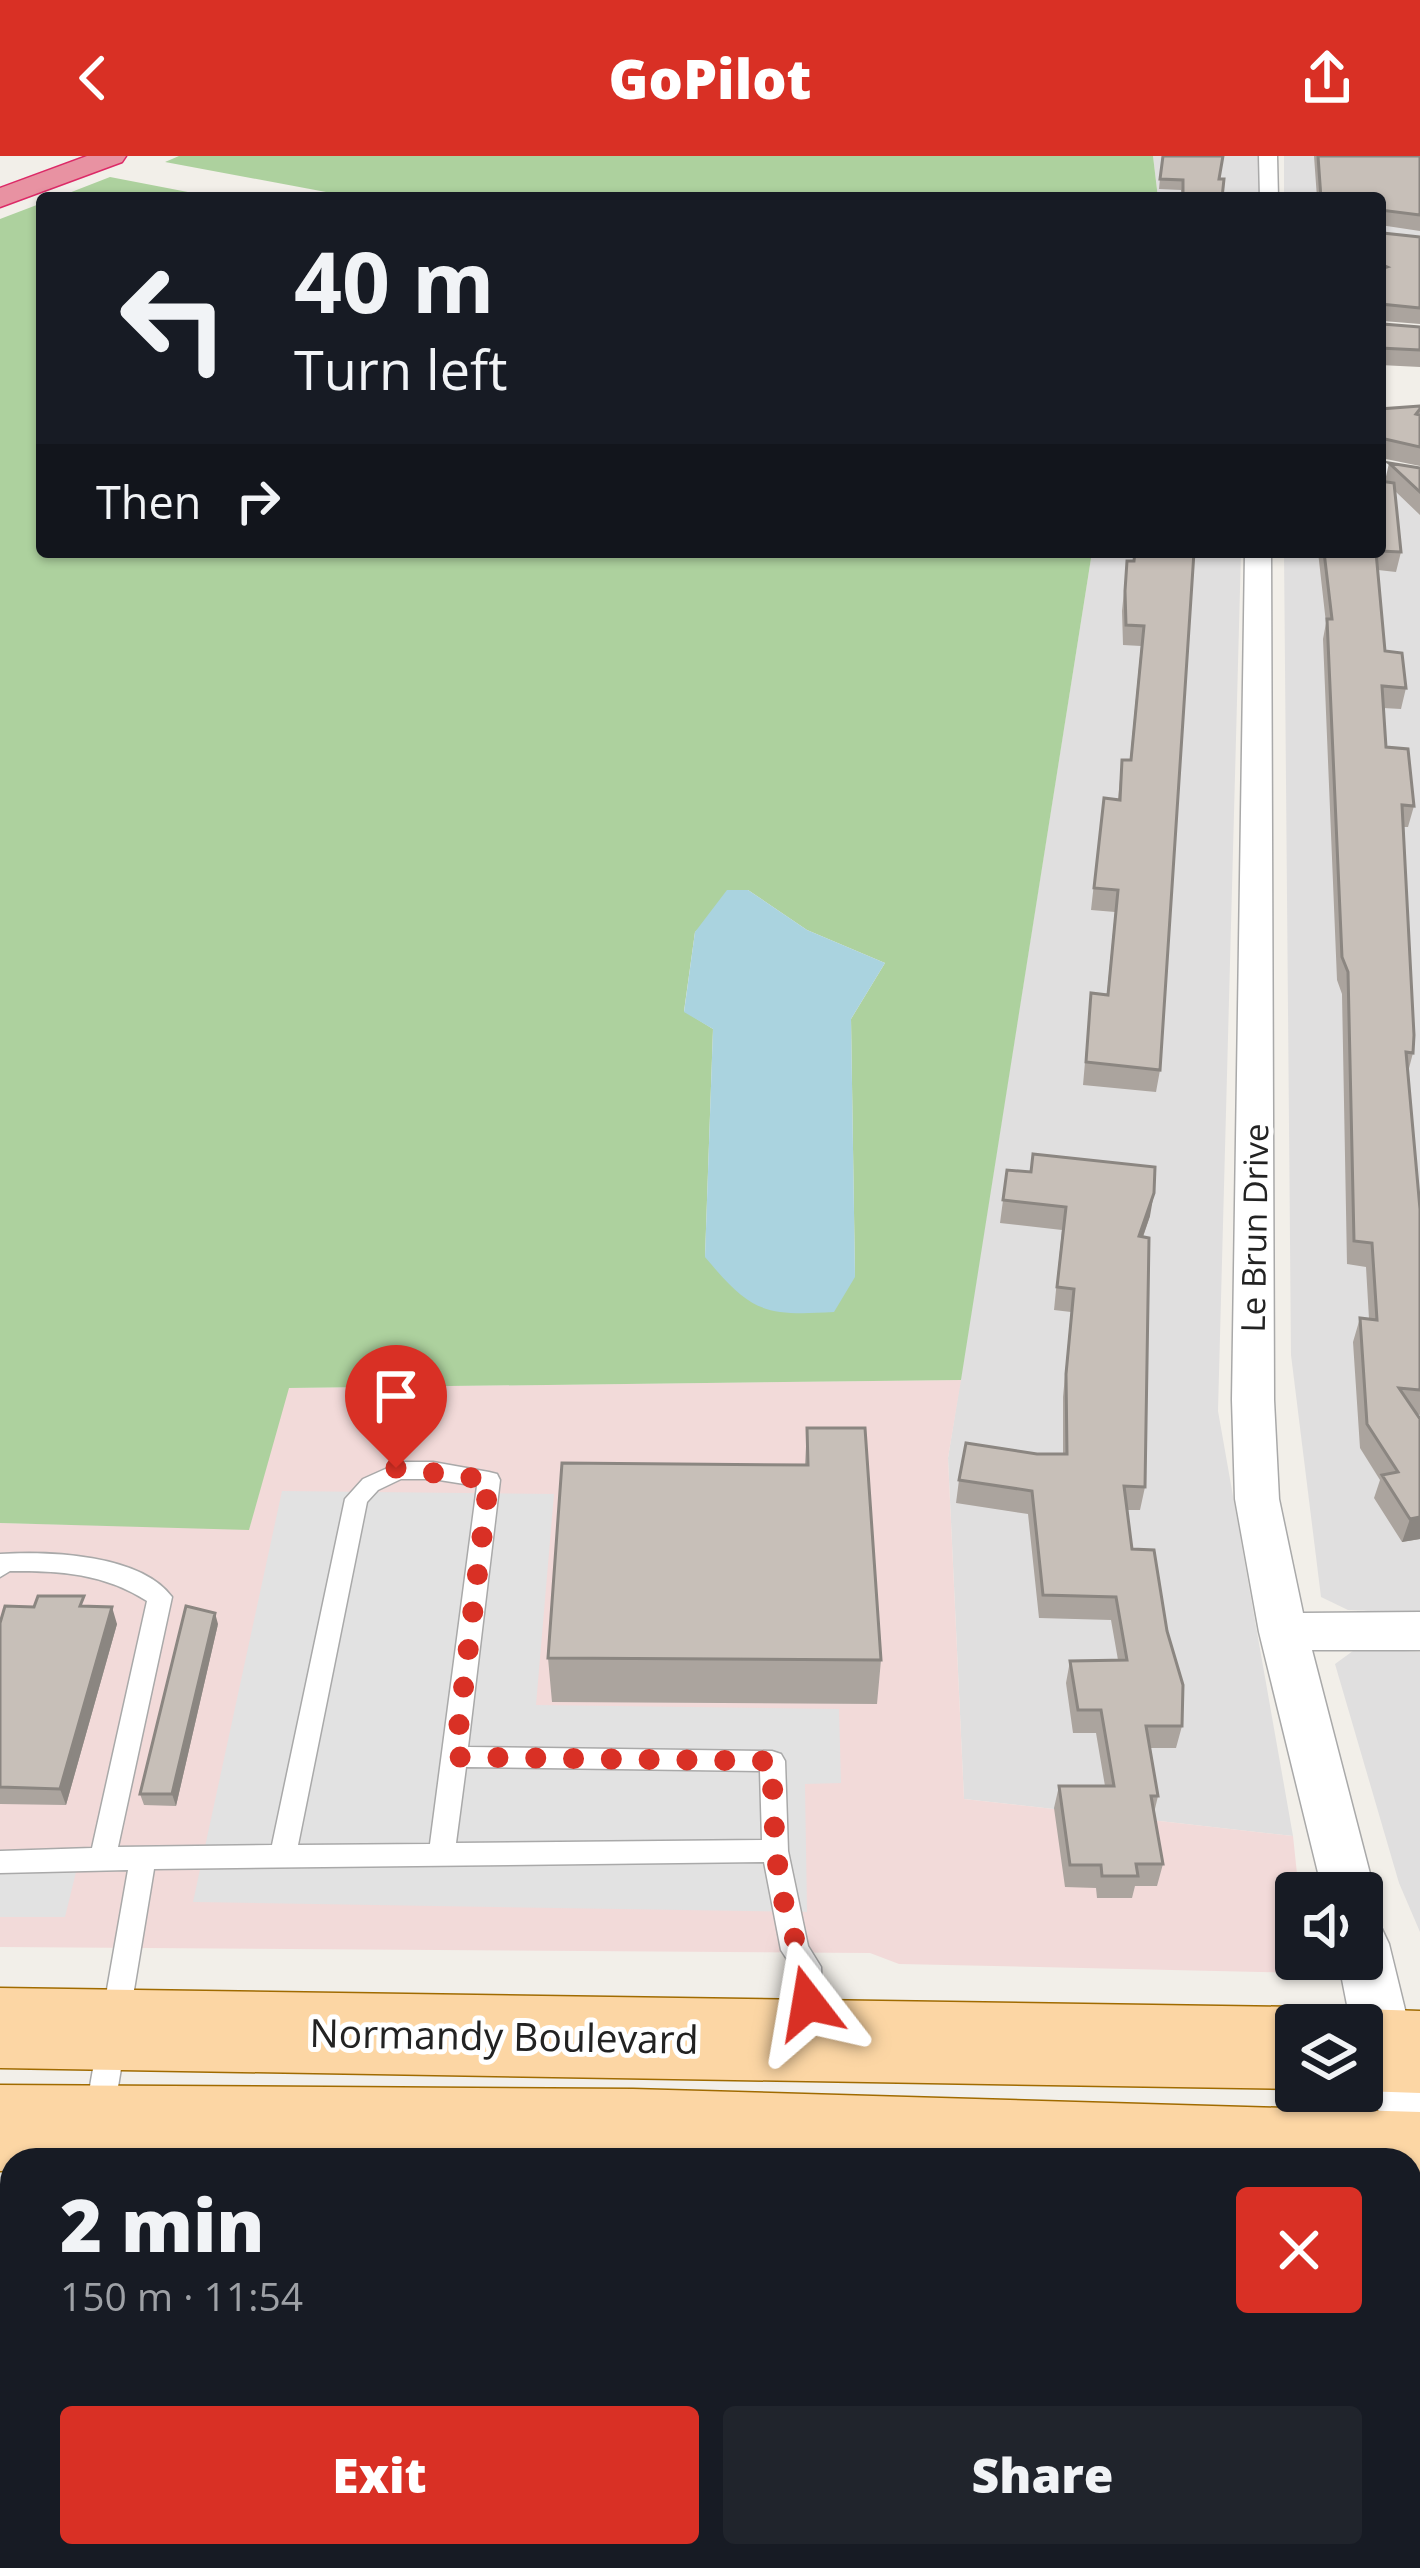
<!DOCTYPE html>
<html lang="en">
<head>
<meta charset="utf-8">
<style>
  body { margin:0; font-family:"Open Sans",sans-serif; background:#20242c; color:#f1f3f6; height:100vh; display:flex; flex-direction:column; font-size:45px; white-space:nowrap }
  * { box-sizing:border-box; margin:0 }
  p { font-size:39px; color:#9ea1a6 }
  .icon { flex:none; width:66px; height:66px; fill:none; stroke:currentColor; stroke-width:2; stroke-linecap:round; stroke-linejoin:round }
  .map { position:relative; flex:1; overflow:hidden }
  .drawer { position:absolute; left:0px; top:1992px; width:1422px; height:420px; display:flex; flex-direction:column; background:#171b24; border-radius:36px 36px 0 0; box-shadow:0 3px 9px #0004 }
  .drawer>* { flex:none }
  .hud { position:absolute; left:36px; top:36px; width:1350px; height:366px; border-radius:12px; box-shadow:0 3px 9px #0004; background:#171b24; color:#f1f3f6; overflow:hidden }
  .controls { position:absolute; left:1275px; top:1716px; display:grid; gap:24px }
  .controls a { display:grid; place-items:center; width:108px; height:108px; border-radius:12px; background:#171b24; box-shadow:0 3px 9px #0004; font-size:60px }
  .pin { position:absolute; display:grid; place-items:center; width:102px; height:102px; color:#fff; margin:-123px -51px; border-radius:50% 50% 50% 0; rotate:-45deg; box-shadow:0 0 12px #0007 }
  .pin .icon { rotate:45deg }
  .me { position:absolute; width:132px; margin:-66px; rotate:346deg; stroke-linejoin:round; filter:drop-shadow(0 0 9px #0008) }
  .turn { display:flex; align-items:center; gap:42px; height:252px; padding:0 60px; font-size:54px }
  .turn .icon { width:156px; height:156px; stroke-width:2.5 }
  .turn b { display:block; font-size:84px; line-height:102px }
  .then { display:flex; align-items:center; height:114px; padding:0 60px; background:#0003; gap:24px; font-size:45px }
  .round { display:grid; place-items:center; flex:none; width:126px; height:126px; border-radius:12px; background:#20242c }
  .head { display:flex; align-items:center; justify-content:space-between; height:204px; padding:0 60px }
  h1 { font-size:72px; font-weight:800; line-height:90px }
  .action { display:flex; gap:24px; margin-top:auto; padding:24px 60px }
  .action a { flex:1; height:138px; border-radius:12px; background:#d93025; color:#fff; font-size:48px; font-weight:800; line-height:138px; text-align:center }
  .action a+a { background:#20242c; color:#f1f3f6 }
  header { display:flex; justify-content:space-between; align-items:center; height:156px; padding:0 60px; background:#d93025; color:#fff; font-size:54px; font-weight:800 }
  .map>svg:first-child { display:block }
  .residential { fill:#e0dfdf }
  .commercial { fill:#f2dad9 }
  .industrial { fill:#ebdbe8 }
  .religious { fill:#d0d0d0 }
  .forest { fill:#add19e; fill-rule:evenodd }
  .parking { fill:#e2e2e2 }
  .water { fill:#aad3df }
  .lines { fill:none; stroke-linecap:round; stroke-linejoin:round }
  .service-casing { stroke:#a9a9a9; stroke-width:3 }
  .minor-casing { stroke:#a9a9a9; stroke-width:3 }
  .primary-casing { stroke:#a06b00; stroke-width:3 }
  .motorway-casing { stroke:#dc2a67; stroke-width:3 }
  .service { fill:#fff; fill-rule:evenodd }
  .minor { fill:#fff; fill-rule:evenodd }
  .primary { fill:#fcd6a4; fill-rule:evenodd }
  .motorway { fill:#e892a2; fill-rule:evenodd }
  .wall { fill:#aba49e }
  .shaded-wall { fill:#8b8681 }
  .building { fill:#c7bfb8; stroke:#8b8681; stroke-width:3 }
  .route { stroke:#d93025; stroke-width:21; stroke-dasharray:0 37.8 }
  .labels { text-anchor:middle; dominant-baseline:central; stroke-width:10; stroke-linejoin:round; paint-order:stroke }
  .street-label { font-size:33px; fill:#222; stroke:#fff }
  .near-street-label { font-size:39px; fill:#222; stroke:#fff }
</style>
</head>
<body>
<header><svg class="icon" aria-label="back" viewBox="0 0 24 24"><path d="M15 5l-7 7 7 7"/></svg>GoPilot<svg class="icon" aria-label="share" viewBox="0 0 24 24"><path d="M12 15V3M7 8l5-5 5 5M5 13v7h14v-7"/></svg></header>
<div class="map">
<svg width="1420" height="2412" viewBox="0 0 1420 2412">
  <rect width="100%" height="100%" fill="#f2efe9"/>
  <!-- residential -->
  <path class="residential" d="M1153,0h106v42h-101z
    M1284,0h136v82l-40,-4v-36h-96z
    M1380,318l40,8v1131l-72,-3 -27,-13 -30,-242 -7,-803h96z
    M1092,396h149l-23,859 75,425 -329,-37 -16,-341z
    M1357,1492l63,4v280l-21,-49 -64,-219z"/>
  <!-- commercial -->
  <path class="commercial" d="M961,1224l-13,78 16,341 329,37 6,57 -3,66h10l2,14 -409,-9 -29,-11 -870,-6v-424l249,6 39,-141z
    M1410,2056h10v356h-63l-3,-12h56z"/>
  <!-- industrial -->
  <path class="industrial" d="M938,2400h416l3,12h-418z"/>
  <!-- religious -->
  <path class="religious" d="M12,2060v340h576l-1,12h-587v-339z"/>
  <!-- forest -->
  <path class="forest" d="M179,0h974l5,42h-800l-193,-36z
    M110,21l109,21h-163z
    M42,47v349h1050l-131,828 -672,8 -40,142 -249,-7v-1304zM748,734l59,40 78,33 -34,56 4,258 -150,-20 8,-228 -29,-18 11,-79z"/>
  <!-- parking -->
  <path class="parking" d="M282,1335l272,3 -18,211 303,4 2,74 -36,1 2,128 -614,-10z
    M0,1715l76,1 -11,45h-65z
    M595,2400h303v12h-304z"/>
  <!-- water -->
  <path class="water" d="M727,734h21l59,40 78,33 -34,56 4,258 -21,35c-71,4 -83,0 -129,-55l8,-228 -29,-17 11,-80z"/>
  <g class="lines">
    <!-- service casing -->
    <g class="service-casing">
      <path id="service" d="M401,1306h32l56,10 8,2 3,6 -32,267 304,4 9,3 4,7 3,90 20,95 13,21 2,59 -4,9 -10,4 -10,-4 -4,-9 -1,-56 -13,-20 -17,-88 -610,7 -43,260 -15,31h-31l18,-34 45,-256 -128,3v-22l92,-3 55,-247c-44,-28 -86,-30 -137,-30l-10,6v-23c48,-3 141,0 172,43l-54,250 154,-2 73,-346 18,-20zM401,1323h32l44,7 -47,358 -132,1 69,-343 11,-12zM466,1611l294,4 2,69 -306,3z
        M12,2111v38l-12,6v-38z
        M1420,2152v30l-10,1v-30z
        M364,2400h34l-2,12h-34z
        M687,2400h155l4,12h-124l-2,-3v3h-34z
        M1198,2400h34l1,12h-34z
        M1367,2400h34l3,12h-34z"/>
    </g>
    <!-- minor casing -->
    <g class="minor-casing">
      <path id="minor" d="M1259,0h18l1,42h-18z
        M1380,306l40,8v14l-40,-8z
        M1245,396h26l3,848 5,99 24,114 117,-1v38h-108l63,243 -13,18v-18h-39l-64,-261 -24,-133 -3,-99z
        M1362,1764l19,7 8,17 31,127v104l-10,-4v-11h-13l-35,-93v-42h-11l-13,-66h24z"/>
    </g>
    <!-- primary casing -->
    <g class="primary-casing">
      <path id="primary" d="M0,1832l1296,19 33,17 33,-15 58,2v82l-58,-2v-66h-66v64l-1296,-21z
        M0,1929l633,4 787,23v88h-10v-40h-1398v11h-12z"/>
    </g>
    <!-- motorway casing -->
    <g class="motorway-casing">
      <path id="motorway" d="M87,0h39l-4,6 -122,45v-19z"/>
    </g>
    <!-- service -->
    <use href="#service" class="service"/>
    <!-- minor -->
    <use href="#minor" class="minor"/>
    <!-- primary -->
    <use href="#primary" class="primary"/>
    <!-- motorway -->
    <use href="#motorway" class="motorway"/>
  </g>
  <!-- wall -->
  <path class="wall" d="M1162,0l57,23 3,19h-40l-1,-8 -22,-1z
    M1314,0h106v75l-40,-6v-27h-63z
    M1380,73l3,4 37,4v87l-37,-3v3l37,3v40l-40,-2z
    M1420,250v60l-39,-8 -1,-49z
    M1389,307l31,5v47l-25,-24 6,61 -5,20 -18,-2 7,81 21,37 -5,21 -18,-1 3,39 28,59 -6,21h-4l9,226 -5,19 12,137v206l-3,-1 3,5v120l-18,3 -28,-44 6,-18 -20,-32 -7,-106 7,-24 9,1 -3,-52 -19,-3 -5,-270 -5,-14 -14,-341 3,-16 -8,-71h62v-71h5z
    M1134,396h60l-34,518 -4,22 -73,-7 8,-92 16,2 8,-83 -24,-2 10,-90 17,-21 4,-39h8l11,-114 -18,-1 -1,-34 5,-50h6z
    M1007,1014l143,46 -7,21 2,250 -5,23h-13l5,39 50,177 -6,22h-26l8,48 -4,17 9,51 -6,22h-22l-3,12h-35l-1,-10 -31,-1 -11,-79 5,-22h46l-9,-53h-23l-7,-50 4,-22 48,-1 -7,-40 -72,-2 -11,-104 -72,-11 3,-23 78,-26h26v-57l8,-85 -17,-2 8,-80 -62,-7z
    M807,1272l74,232 -4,44 -325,-2 -4,-44 257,-193z
    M87,1450l30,18 -51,181 -66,-1v-181z
    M218,1468l-42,182 -32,-1 -4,-11z
    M1410,2220l10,1v191h-12l-2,-12h4z
    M998,2400h194l1,12h-194z"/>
  <!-- shaded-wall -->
  <path class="shaded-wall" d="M1154,1037l-4,23 -15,43 4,-23z
    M1420,1361v22l-18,3 8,-23z
    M112,1451l5,17 -51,181 -6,-16z
    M215,1457l3,11 -42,182 -4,-12z
    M12,2321v62l-12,15v-62z"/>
  <!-- building -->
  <path class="building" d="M1163,0h60l-4,23h5l-2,19h-35l1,-3h-5v-15l-23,-1z
    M1318,0h102v59l-40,-5v-12h-59z
    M1380,73l3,4 37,4v71l-40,-4 3,20 37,3v23l-40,-2v-79l7,-2 -7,-3z
    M1420,250v3l-4,5 4,1v32l-35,-8 -5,14v-44z
    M1389,307l31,5v24z
    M1380,325l14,2 7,69 -21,-1z
    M1135,396h59l-34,518 -74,-8 5,-69 17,2 10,-105 -24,-2 10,-90 16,2 2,-40h9l13,-134 -18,-1 -1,-34 2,-30h7z
    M1324,396h52l9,99 17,2 4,35 -24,-2 4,61 22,2 6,57 -12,-1 12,230 -1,18 -7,-1 14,157v181l-21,-2 21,31v98l-10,2 -28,-44 16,-3 -31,-48 -7,-106 17,2 -5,-77 -18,-2 -6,-269 -6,-15 -15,-338h5z
    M1033,998l122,13 -1,26 -15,43 10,2 -4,249 -21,-1 8,63 22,1 13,81 16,54 -1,41h-36l12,70h-7l12,68h-27l2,12h-36l-1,-11h-31l-11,-79h55l-13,-76h-23l-8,-49 57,-1 -11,-63 -73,-2 -11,-104 -73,-11 7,-37 71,11h30l-1,-80 8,-85 -17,-2 9,-80 -63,-7 4,-30 24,2z
    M807,1272h58l16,232 -333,-2 14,-195 246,2z
    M38,1440h46l-4,10 32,1 -52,182 -60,-2v-164l5,-17 29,1z
    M186,1450l29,7 -43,181h-32z
    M1410,2220l10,1v134l-10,-56z
    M0,2297l12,9v15l-12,15z
    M1010,2400h182l1,12h-183z"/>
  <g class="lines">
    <!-- route -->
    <path class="route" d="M396,1312l93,12 -34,277 317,4c1,45 2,89 10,133 8,39 25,70 26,109"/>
  </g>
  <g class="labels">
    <!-- street labels -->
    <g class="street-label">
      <text transform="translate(1254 1072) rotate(-89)">Le Brun Drive</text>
    </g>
    <!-- near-street labels -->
    <g class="near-street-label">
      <text transform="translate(504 1879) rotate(1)">Normandy Boulevard</text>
    </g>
  </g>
</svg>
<div class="controls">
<a><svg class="icon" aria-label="sound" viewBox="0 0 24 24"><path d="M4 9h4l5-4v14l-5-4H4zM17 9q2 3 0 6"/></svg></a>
<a><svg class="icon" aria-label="layers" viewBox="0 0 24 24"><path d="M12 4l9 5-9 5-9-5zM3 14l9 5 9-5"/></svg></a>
</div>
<div class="pin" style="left:396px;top:1312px;background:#d93025"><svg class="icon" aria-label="arrive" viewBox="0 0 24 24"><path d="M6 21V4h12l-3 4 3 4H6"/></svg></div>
<svg class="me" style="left:808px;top:1847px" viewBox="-20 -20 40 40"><path d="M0-17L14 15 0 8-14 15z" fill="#d93025" stroke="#fff" stroke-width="4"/></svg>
<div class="hud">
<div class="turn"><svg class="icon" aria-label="left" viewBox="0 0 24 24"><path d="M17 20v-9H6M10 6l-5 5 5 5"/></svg><div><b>40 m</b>Turn left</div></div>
<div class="then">Then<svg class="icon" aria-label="right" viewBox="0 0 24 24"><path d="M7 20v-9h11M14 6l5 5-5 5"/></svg></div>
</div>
<section class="drawer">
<div class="head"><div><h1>2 min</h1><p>150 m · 11:54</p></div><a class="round" style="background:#d93025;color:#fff"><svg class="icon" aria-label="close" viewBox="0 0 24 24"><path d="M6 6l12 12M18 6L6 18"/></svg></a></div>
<div class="action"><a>Exit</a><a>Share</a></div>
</section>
</div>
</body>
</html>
